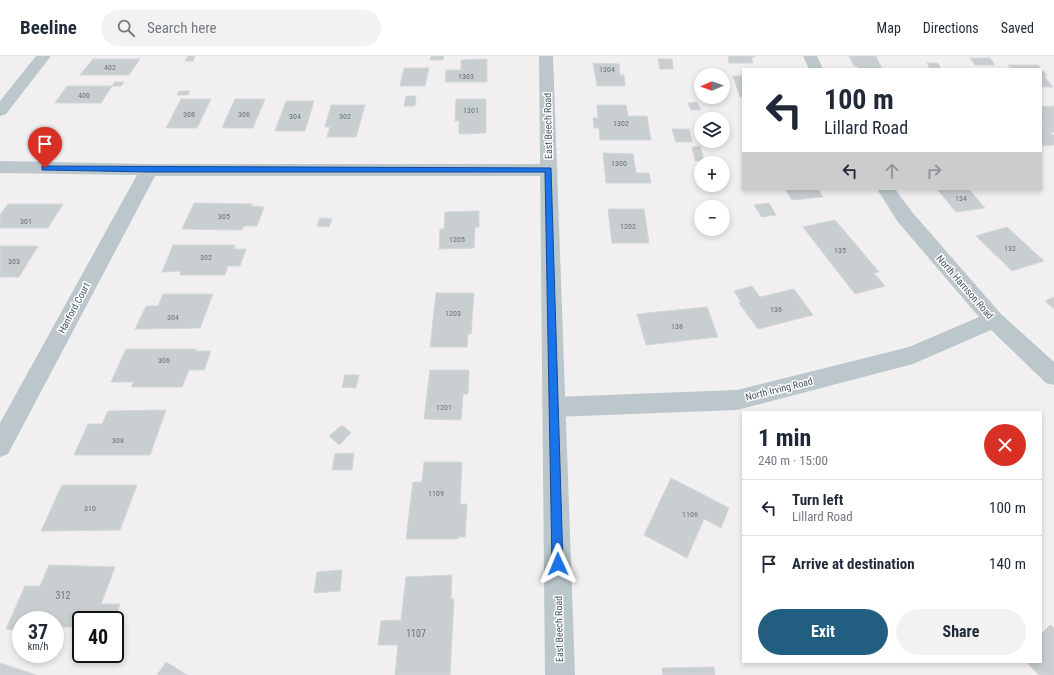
<!DOCTYPE html>
<html lang="en">
<head>
<meta charset="utf-8">
<style>
  body { margin:0; font-family:"Roboto Condensed",sans-serif; background:#f2f2f3; color:#1f2937; height:100vh; display:flex; flex-direction:column; font-size:15px; white-space:nowrap }
  * { box-sizing:border-box; margin:0 }
  p { font-size:13px; color:#747a83 }
  .icon { flex:none; width:22px; height:22px; fill:none; stroke:currentColor; stroke-width:2; stroke-linecap:round; stroke-linejoin:round }
  .map { position:relative; flex:1; overflow:hidden }
  .side { position:absolute; left:742px; top:355px; width:300px; height:252px; display:flex; flex-direction:column; background:#fff; border-radius:0px; box-shadow:0 2px 6px #0003 }
  .side>* { flex:none }
  .guide { position:absolute; left:742px; top:12px; width:300px; height:122px; border-radius:0px; box-shadow:0 2px 6px #0003; background:#fff; color:#1f2937; overflow:hidden }
  .needle { width:26px; rotate:268deg }
  .buttons { position:absolute; left:694px; top:12px; display:grid; gap:8px }
  .buttons a { display:grid; place-items:center; width:36px; height:36px; border-radius:50%; background:#fff; box-shadow:0 2px 6px #0003; font-size:20px }
  .speed { position:absolute; left:12px; top:555px; display:flex; gap:8px; font-size:20px; font-weight:700; text-align:center }
  .speed>* { display:grid; place-content:center; width:52px; height:52px; border-radius:50%; background:#fff; box-shadow:0 2px 6px #0003; line-height:1 }
  .speed small { font-size:10px; font-weight:400 }
  .speed .limit { border:2px solid #111; border-radius:6px; background:#fff; color:#111 }
  .pin { position:absolute; display:grid; place-items:center; width:34px; height:34px; color:#fff; margin:-41px -17px; border-radius:50% 50% 50% 0; rotate:-45deg; box-shadow:0 0 4px #0007 }
  .pin .icon { rotate:45deg }
  .me { position:absolute; width:44px; margin:-22px; rotate:359deg; stroke-linejoin:round; filter:drop-shadow(0 0 3px #0008) }
  .turn { display:flex; align-items:center; gap:14px; height:84px; padding:0 16px; font-size:18px }
  .turn .icon { width:52px; height:52px; stroke-width:2.5 }
  .turn b { display:block; font-size:28px; line-height:34px }
  .lanes { display:flex; align-items:center; height:38px; padding:0 16px; background:#0003; justify-content:center; gap:20px; direction:ltr }
  .lanes .off { opacity:.35 }
  .round { display:grid; place-items:center; flex:none; width:42px; height:42px; border-radius:21px; background:#f2f2f3 }
  .headline { display:flex; align-items:center; justify-content:space-between; height:68px; padding:0 16px }
  h1 { font-size:24px; font-weight:700; line-height:30px }
  .cta { display:flex; gap:8px; margin-top:auto; padding:8px 16px }
  .cta a { flex:1; height:46px; border-radius:24px; background:#215e7f; color:#fff; font-size:16px; font-weight:700; line-height:46px; text-align:center }
  .cta a+a { background:#f2f2f3; color:#1f2937 }
  ul { padding:0; list-style:none }
  li { display:flex; align-items:center; gap:12px; height:56px; padding:0 16px; border-top:1px solid #e0e1e3 }
  li div { flex:1 }
  li b { display:block; font-size:15px }
  li em { font-style:normal }
  header { display:flex; align-items:center; gap:24px; box-sizing:border-box; height:56px; padding:0 20px; background:#fff; border-bottom:1px solid #e0e1e3 }
  header strong { font-size:19px }
  nav { display:flex; gap:22px; margin-inline-start:auto; font-size:14px }
  .search { width:280px; height:36px; background:#f2f2f3; display:flex; align-items:center; gap:10px; box-sizing:border-box; padding:0 14px; border-radius:22px; color:#747a83; font-size:15px }
  .map>svg:first-child { display:block }
  .building { fill:#c9ced0; stroke:#d3d7da }
  .lines { fill:none; stroke-linecap:round; stroke-linejoin:round }
  .minor { fill:#bbc7cb; fill-rule:evenodd }
  .tertiary { fill:#bbc7cb; fill-rule:evenodd }
  .route { fill:#1a73e8; stroke:#114b97 }
  .labels { text-anchor:middle; dominant-baseline:central; stroke-width:3; stroke-linejoin:round; paint-order:stroke }
  .number-label { font-size:8px; fill:#687578 }
  .street-label { font-size:10px; fill:#48575b; stroke:#fff }
  .near-number-label { font-size:10px; fill:#687578 }
</style>
</head>
<body>
<header>
<strong>Beeline</strong>
<div class="search"><svg class="icon" aria-label="search" viewBox="0 0 24 24"><circle cx="10" cy="10" r="6"/><path d="M15 15l6 6"/></svg>Search here</div>
<nav><a>Map</a><a>Directions</a><a>Saved</a></nav>
</header>
<div class="map">
<svg width="1054" height="619" viewBox="0 0 1054 619">
  <rect width="100%" height="100%" fill="#f1eff0"/>
  <!-- building -->
  <path class="building" d="M188,0h7l-2,5h-8z
    M431,0h13l-1,4h-13z
    M728,0h26l1,1h-4l2,6h-24z
    M849,0h27l6,13h-24l-1,-3h-3z
    M970,2h20l5,7h-20z
    M93,3h47l-11,16h-49z
    M487,3v23h-42l1,-12h15v-10z
    M658,3h14l1,10h-13z
    M593,7l26,1 1,11h4l1,11h-28z
    M927,7h11l3,6h-11z
    M1008,9h30l9,11h-3l9,11h-12v-18h-30z
    M404,12h25l-4,18h-25z
    M733,20h10v21h-3z
    M115,26h9l-3,4h-9z
    M67,30h45l-11,17h-46z
    M179,35h11l-2,4h-11z
    M406,40h10l-1,10h-11z
    M181,43h30l-14,29h-31z
    M235,43h30l-12,29h-31z
    M456,43h30v34l-27,1v-13h-4z
    M286,45h28l-9,30h-30z
    M697,46l4,8h-10l-3,-7z
    M331,49h34l-9,32h-29l3,-10h-5z
    M597,49h29l2,11h19l4,24h-51l-1,-12h-5l-1,-10h5z
    M1054,50v26h-4l4,4v9l-13,1v-18l3,-1 -3,-2v-18z
    M672,73h17l3,13h-16z
    M700,90l4,15h-9l-3,-14z
    M603,97l30,1 3,19h13l2,10h-45z
    M785,133h33l5,8 -31,3z
    M937,133h32l16,19 -29,4z
    M194,147l59,1 -2,2 13,1 -7,19h-13l-2,4 -60,-1z
    M769,147l7,12 -14,2 -8,-12z
    M8,148h55l-15,24h-48v-13z
    M608,153h36l5,34h-37z
    M479,155v16h-4l-1,21 -35,1 1,-20h4l1,-17z
    M320,162l12,1 -3,8 -12,-1z
    M835,164l44,52 -5,1 11,13 -30,8 -52,-67z
    M1007,171l37,34 -32,10 -36,-35z
    M173,189h62l-1,4h12l-6,17h-12l-3,9h-45l1,-4 -19,1z
    M0,190h38l-19,31h-19z
    M752,230l8,11 34,-8 19,26 -55,14 -19,-26 2,-1 -7,-11z
    M436,237h38l-3,41h-3l-1,13h-37z
    M163,238h50l-13,34 -65,1 11,-23h12z
    M1054,241v12l-9,-8z
    M707,251l11,30 -72,8 -9,-31z
    M126,293h70l-1,2h16l-7,19h-15l-7,17h-51l3,-5h-23z
    M430,314h39l-1,24h-5l-2,26 -37,-1z
    M345,319h14l-3,13 -14,-1z
    M166,354l-16,45h-76l14,-31h14l6,-13z
    M342,369l9,8 -12,12 -10,-9z
    M354,397l-2,17h-20l3,-16z
    M424,406h38l-2,42h7l-2,33h-7v2h-52l7,-57h9z
    M671,422l58,30 -8,20 -17,-9 -17,39 -43,-23z
    M62,429h75l-17,45 -79,1z
    M49,509l66,2 -14,37h19l-6,16h-33v7h-26v-7h-34v10l-15,-1 19,-43h15z
    M342,514l-2,21 -26,2 3,-21z
    M452,519l-1,24h3l-4,76h-55l3,-30h-20l3,-24 20,-1 5,-43z
    M1050,569l4,3v47h-15l-13,-13h15v-28z
    M166,606l21,13h-30z
    M0,607l36,12h-36z
    M714,611l1,8h-52l-1,-7z"/>
  <g class="lines">
    <!-- minor -->
    <path class="minor" d="M36,0h15l-45,58 -6,2v-15z
      M803,0h14l6,13h-14z
      M0,105l149,3h400l6,2 3,4 -3,4 -6,2h-394l-147,278 -8,3v-34l137,-248 -137,-2z
      M877,133h18l17,23 89,102 53,48v23l-8,-2 -55,-53 -78,34 -176,46 -183,7 -8,-3 -4,-7 4,-7 8,-3 183,-7 172,-43 70,-30 -81,-95z"/>
    <!-- tertiary -->
    <path class="tertiary" d="M539,0h14l22,619h-30z"/>
  </g>
  <!-- route -->
  <path class="route" d="M42,110l509,2 12,396 -1,4 -4,2 -4,-2 -2,-4 -7,-392h-396l-104,-2h-3z"/>
  <g class="labels">
    <!-- number labels -->
    <g class="number-label">
      <text x="110" y="11">402</text>
      <text x="607" y="13">1304</text>
      <text x="466" y="20">1303</text>
      <text x="84" y="39">400</text>
      <text x="471" y="54">1301</text>
      <text x="189" y="58">308</text>
      <text x="244" y="58">306</text>
      <text x="295" y="60">304</text>
      <text x="345" y="60">302</text>
      <text x="621" y="67">1302</text>
      <text x="619" y="107">1300</text>
      <text x="961" y="142">134</text>
      <text x="224" y="160">305</text>
      <text x="26" y="165">301</text>
      <text x="628" y="170">1202</text>
      <text x="457" y="183">1205</text>
      <text x="1010" y="192">132</text>
      <text x="840" y="194">135</text>
      <text x="206" y="201">302</text>
      <text x="14" y="205">303</text>
      <text x="776" y="253">136</text>
      <text x="453" y="257">1203</text>
      <text x="173" y="261">304</text>
      <text x="677" y="270">138</text>
      <text x="164" y="304">306</text>
      <text x="444" y="351">1201</text>
      <text x="118" y="384">308</text>
      <text x="436" y="437">1109</text>
      <text x="90" y="452">310</text>
      <text x="690" y="458">1106</text>
    </g>
    <!-- street labels -->
    <g class="street-label">
      <text transform="translate(548 70) rotate(-91)">East Beech Road</text>
      <text transform="translate(965 231) rotate(49)">North Harrison Road</text>
      <text transform="translate(74 252) rotate(-62)">Hanford Court</text>
      <text transform="translate(779 333) rotate(-14)">North Irving Road</text>
      <text transform="translate(559 573) rotate(-91)">East Beech Road</text>
    </g>
    <!-- near-number labels -->
    <g class="near-number-label">
      <text x="63" y="539">312</text>
      <text x="416" y="577">1107</text>
    </g>
  </g>
</svg>
<div class="buttons">
<a><svg class="needle" viewBox="-14 -14 28 28"><path d="M0-13l5 13h-10z" fill="#e53935"/><path d="M0 13l5-13h-10z" fill="#747a83"/></svg></a>
<a><svg class="icon" aria-label="layers" viewBox="0 0 24 24"><path d="M12 4l9 5-9 5-9-5zM3 14l9 5 9-5"/></svg></a>
<a>+</a>
<a>−</a>
</div>
<div class="speed"><div>37<small>km/h</small></div><div class="limit">40</div></div>
<div class="pin" style="left:45px;top:112px;background:#d93025"><svg class="icon" aria-label="arrive" viewBox="0 0 24 24"><path d="M6 21V4h12l-3 4 3 4H6"/></svg></div>
<svg class="me" style="left:558px;top:508px" viewBox="-20 -20 40 40"><path d="M0-17L14 15 0 8-14 15z" fill="#1a73e8" stroke="#fff" stroke-width="4"/></svg>
<div class="guide">
<div class="turn"><svg class="icon" aria-label="left" viewBox="0 0 24 24"><path d="M17 20v-9H6M10 6l-5 5 5 5"/></svg><div><b>100 m</b>Lillard Road</div></div>
<div class="lanes"><svg class="icon" aria-label="left" viewBox="0 0 24 24"><path d="M17 20v-9H6M10 6l-5 5 5 5"/></svg><svg class="icon off" aria-label="ahead" viewBox="0 0 24 24"><path d="M12 20V5M6 11l6-6 6 6"/></svg><svg class="icon off" aria-label="right" viewBox="0 0 24 24"><path d="M7 20v-9h11M14 6l5 5-5 5"/></svg></div>
</div>
<section class="side">
<div class="headline"><div><h1>1 min</h1><p>240 m · 15:00</p></div><a class="round" style="background:#d93025;color:#fff"><svg class="icon" aria-label="close" viewBox="0 0 24 24"><path d="M6 6l12 12M18 6L6 18"/></svg></a></div>
<ul>
<li><svg class="icon" aria-label="left" viewBox="0 0 24 24"><path d="M17 20v-9H6M10 6l-5 5 5 5"/></svg><div><b>Turn left</b><p>Lillard Road</p></div><em>100 m</em></li>
<li><svg class="icon" aria-label="arrive" viewBox="0 0 24 24"><path d="M6 21V4h12l-3 4 3 4H6"/></svg><div><b>Arrive at destination</b></div><em>140 m</em></li>
</ul>
<div class="cta"><a>Exit</a><a>Share</a></div>
</section>
</div>
</body>
</html>
